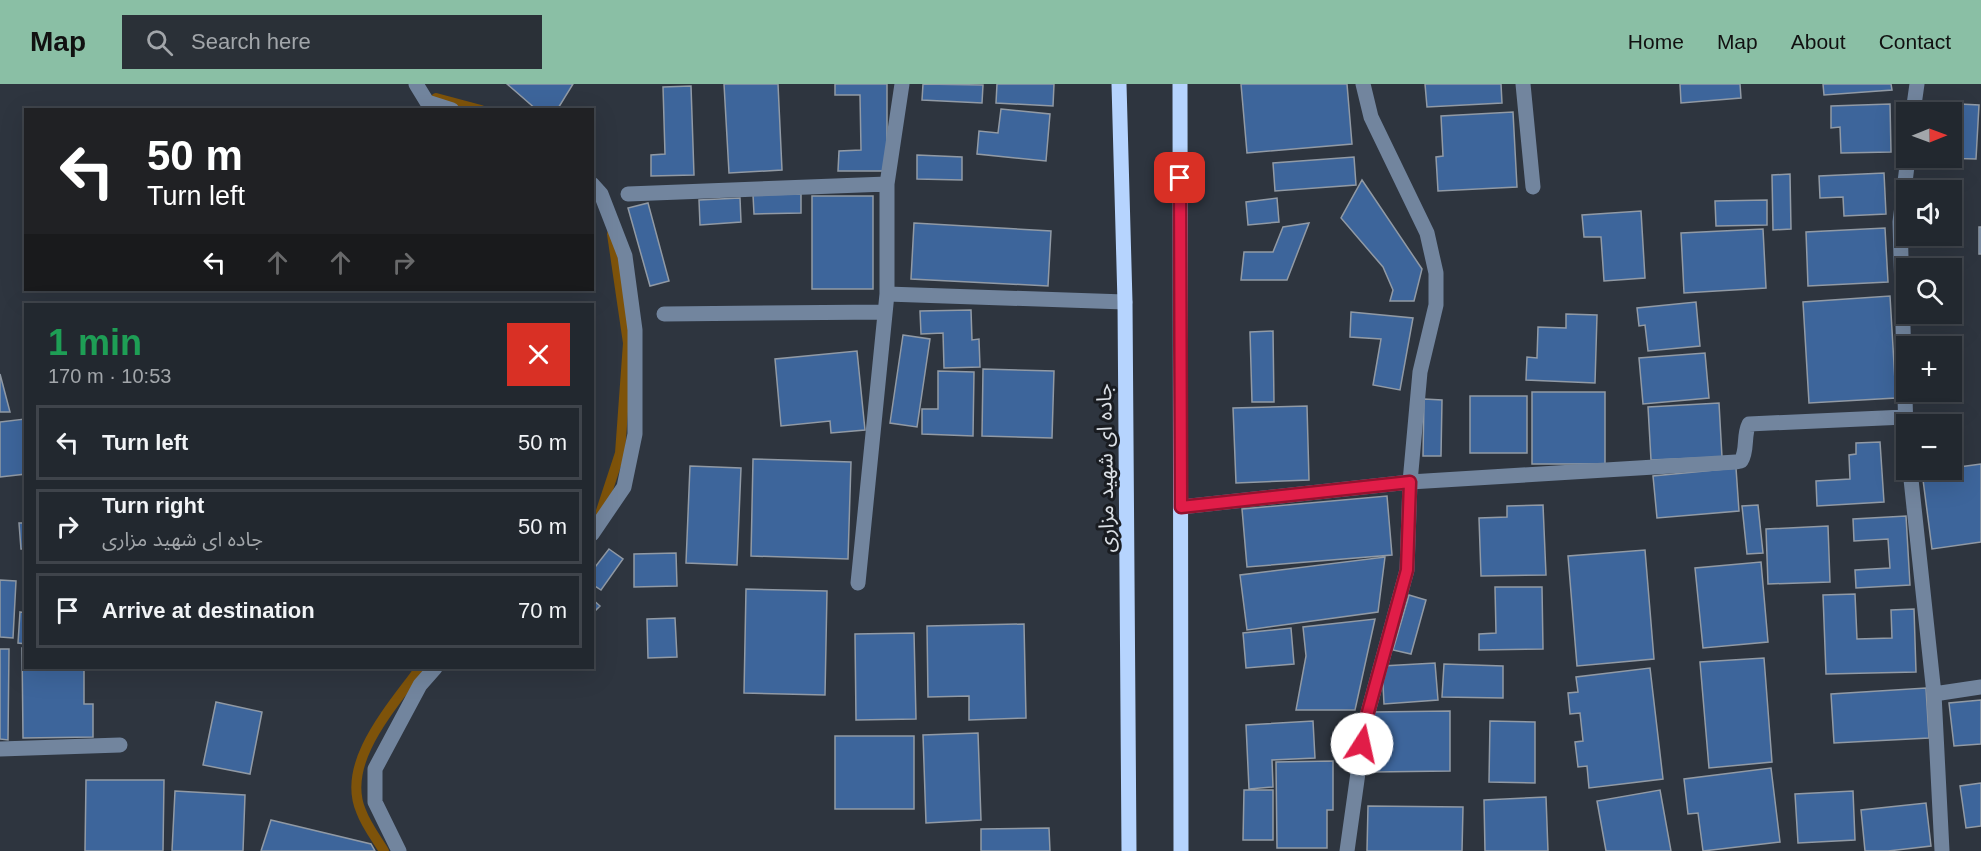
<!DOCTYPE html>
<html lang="en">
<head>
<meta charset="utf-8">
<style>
  body { margin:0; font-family:Helvetica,"Noto Sans Arabic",sans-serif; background:#2a3037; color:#f1f3f6; height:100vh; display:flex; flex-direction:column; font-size:22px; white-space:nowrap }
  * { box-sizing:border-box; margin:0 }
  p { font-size:20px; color:#a2a6aa }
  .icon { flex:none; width:33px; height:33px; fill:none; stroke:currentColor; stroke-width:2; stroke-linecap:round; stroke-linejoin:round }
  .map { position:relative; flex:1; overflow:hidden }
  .drawer { position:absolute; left:24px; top:219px; width:570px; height:366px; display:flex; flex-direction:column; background:#22282f; border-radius:0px; box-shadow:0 6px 24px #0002,0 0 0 2px #3f444b }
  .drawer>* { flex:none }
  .hud { position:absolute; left:24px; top:24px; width:570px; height:183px; border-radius:0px; box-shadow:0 6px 24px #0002,0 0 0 2px #3f444b; background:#202124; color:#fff; overflow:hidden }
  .needle { width:39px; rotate:89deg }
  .controls { position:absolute; left:1896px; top:18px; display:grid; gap:12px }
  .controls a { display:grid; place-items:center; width:66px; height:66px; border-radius:0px; background:#22282f; box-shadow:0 6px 24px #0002,0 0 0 2px #3f444b; font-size:30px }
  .pin { position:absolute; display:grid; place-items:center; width:51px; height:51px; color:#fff; margin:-26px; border-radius:12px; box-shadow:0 3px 9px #0006 }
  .me { position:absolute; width:66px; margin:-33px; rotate:10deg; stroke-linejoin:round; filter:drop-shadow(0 0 4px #0008) }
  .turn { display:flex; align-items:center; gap:21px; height:126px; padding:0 24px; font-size:27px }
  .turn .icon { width:78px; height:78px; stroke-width:2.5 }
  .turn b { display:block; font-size:42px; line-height:51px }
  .lanes { display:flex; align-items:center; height:57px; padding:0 24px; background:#0003; justify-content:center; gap:30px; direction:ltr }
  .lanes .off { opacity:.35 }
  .round { display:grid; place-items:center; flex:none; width:63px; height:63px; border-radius:0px; background:#2a3037 }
  .head { display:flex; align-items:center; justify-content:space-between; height:102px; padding:0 24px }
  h1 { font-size:36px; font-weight:700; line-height:45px; color:#1e9e55 }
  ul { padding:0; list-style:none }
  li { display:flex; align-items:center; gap:18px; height:75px; margin:0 12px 9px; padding:0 12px; border:3px solid #3f444b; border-radius:0px }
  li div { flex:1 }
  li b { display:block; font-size:22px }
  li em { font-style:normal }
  header { display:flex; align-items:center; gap:36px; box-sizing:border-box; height:84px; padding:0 30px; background:#8abfa5; color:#111 }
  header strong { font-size:28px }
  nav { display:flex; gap:33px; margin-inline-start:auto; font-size:21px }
  .search { width:420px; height:54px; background:#2a3037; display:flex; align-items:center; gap:15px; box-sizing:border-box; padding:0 21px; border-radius:0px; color:#a2a6aa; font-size:22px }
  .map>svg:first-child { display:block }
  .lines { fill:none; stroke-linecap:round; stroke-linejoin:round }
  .stream { stroke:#7e530a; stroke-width:10 }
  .building { fill:#3d659b; stroke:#919aa5; stroke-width:1.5 }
  .minor { stroke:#72859e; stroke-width:15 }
  .major { stroke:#b6d4fe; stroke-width:15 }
  .route-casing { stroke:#92132f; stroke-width:15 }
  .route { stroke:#e11d48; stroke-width:10 }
  .labels { text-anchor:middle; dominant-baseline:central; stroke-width:6; stroke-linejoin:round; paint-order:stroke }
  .street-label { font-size:21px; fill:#dbe0e6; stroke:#191c21 }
</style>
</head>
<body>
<header>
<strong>Map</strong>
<div class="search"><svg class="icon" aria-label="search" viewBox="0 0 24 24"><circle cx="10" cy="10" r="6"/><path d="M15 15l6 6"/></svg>Search here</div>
<nav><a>Home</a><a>Map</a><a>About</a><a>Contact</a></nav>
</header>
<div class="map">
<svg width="1981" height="767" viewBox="0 0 1981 767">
  <rect width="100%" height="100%" fill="#2e353f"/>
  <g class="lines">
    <!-- stream -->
    <path class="stream" d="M436,14l45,12
      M599,433l21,-64 8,-110 -16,-109
      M384,767c-8,-13 -18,-26 -23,-40 -21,-49 33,-106 59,-143"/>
  </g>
  <!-- building -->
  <path class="building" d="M507,0h66l-16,26h-20z
    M724,0h54l4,86 -53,3z
    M835,0h52v87h-49l1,-20 22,-1 -1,-55h-25z
    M923,0l60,1 -1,18 -60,-3z
    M997,0h57l-1,22 -57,-3z
    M1241,0h106l5,60 -105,9z
    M1425,0h76l1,19 -75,4z
    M1680,0h60l1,14 -60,5z
    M1823,0h68l1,6 -68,5z
    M691,2l3,89 -43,1v-21l14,-1 -2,-67z
    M1921,18l58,3 -3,54 -36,-1h12v-46h-31z
    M1890,20l1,48 -50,1 -1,-26 -9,1v-22z
    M1001,25l49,5 -4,47 -69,-7 2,-23 19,2z
    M1513,28l4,75 -79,4 -2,-34 7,-1 -2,-40z
    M917,71l45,2v23l-45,-1z
    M1354,73l2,28 -81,6 -2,-28z
    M1884,89l2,41 -42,2 -1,-19 -23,1 -1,-22z
    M1790,90l1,55 -18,1 -1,-55z
    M1362,96l60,89 -8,32h-24l3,-11 -10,-23 -42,-49z
    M801,110v19l-47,1 -1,-19z
    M812,112h61v93h-61z
    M740,114l1,24 -41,3 -1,-25z
    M1277,114l2,24 -31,3 -2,-23z
    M1767,116v25l-51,1 -1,-25z
    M648,119l21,78 -19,5 -22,-78z
    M1641,127l4,67 -41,3 -3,-44h-17l-2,-22z
    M914,139l137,8 -3,55 -137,-7z
    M1309,139l-22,57h-46l3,-28h29l10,-25z
    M1979,143h2v27h-2z
    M1885,144l3,54 -80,4 -2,-54z
    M1763,145l3,59 -82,5 -3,-60z
    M1890,212l6,102 -87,5 -6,-101z
    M1696,218l4,44 -52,5 -3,-26 -6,1 -2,-18z
    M971,226l1,30 7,-1 1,28 -36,1 -1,-35 -22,1 -1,-23z
    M1351,228l62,6 -13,72 -27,-5 8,-46 -31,-2z
    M1566,230l31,1 -2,68 -69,-3 1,-23 10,1 1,-31 28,1z
    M1273,247l1,71h-22l-2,-70z
    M903,251l27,4 -13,88 -27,-4z
    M857,267l8,79 -34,3 -1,-12 -49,5 -6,-67z
    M1705,269l4,45 -66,6 -4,-46z
    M983,285l71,2 -2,67 -70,-2z
    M938,287l36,1 -1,64 -51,-2v-25h16z
    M0,290l10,38h-10z
    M1532,308h73v72h-73z
    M1470,312h57v57h-57z
    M1424,315l18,1 -1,56h-18z
    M1719,319l3,54 -71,3 -3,-53z
    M1307,322l2,74 -73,3 -3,-75z
    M25,335l1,55 -26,3v-55z
    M1880,358l4,60 -67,4 -1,-25 34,-2 -1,-24 7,-1v-11z
    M753,375l98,3 -3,97 -97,-3z
    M1981,380v78l-49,7 -10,-77 30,-2v-2z
    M690,382l51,2 -4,97 -51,-2z
    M1736,384l3,43 -82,7 -4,-42z
    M1387,412l5,59 -145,12 -5,-58z
    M1543,421l3,70 -65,1 -2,-58 28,-1v-11z
    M1758,421l5,48 -16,1 -5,-48z
    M1906,432l4,69 -54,3 -1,-18 35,-2 -2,-29 -34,2 -1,-22z
    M19,439h7v26h-5z
    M1828,442l2,56 -62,2 -2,-55z
    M609,465l14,10 -22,31 -9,-6v-13z
    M1645,466l9,109 -77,7 -9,-110z
    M676,469l1,33 -43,1v-33z
    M1385,473l-7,55 -131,18 -7,-55z
    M1761,478l7,80 -65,6 -8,-80z
    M0,496l16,1 -3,57 -13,-1z
    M1495,503h47l1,62 -64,1v-16l17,-1z
    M746,505l81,2 -2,104 -81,-2z
    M1855,510l2,45 35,-1 -1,-28 23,-1 2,63 -90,2 -3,-79z
    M1409,511l17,5 -15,54 -18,-4z
    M592,515l8,7 -8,8z
    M20,528l6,1v31l-8,-1z
    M675,534l2,39 -29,1 -1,-39z
    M1375,535l-20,91h-59l10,-54 -3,-29z
    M1024,540l2,94 -57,2v-24l-41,1 -1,-71z
    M1291,544l3,36 -48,4 -3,-35z
    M914,549l2,86 -60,1 -1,-86z
    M22,564h4v20h58v36h9v33l-70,1z
    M0,565h9l-1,91 -8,-1z
    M1764,574l8,104 -63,6 -9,-106z
    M1435,579l3,37 -54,4 -2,-38z
    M1444,580l59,2v32l-61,-1z
    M1650,584l13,111 -74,9 -2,-22 -9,1 -3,-25 8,-1 -3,-28 -10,1 -2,-21 10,-1 -2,-15z
    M1926,604l3,50 -95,5 -3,-49z
    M1981,616v44l-27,2 -5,-43z
    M216,618l46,10 -12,62 -47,-9z
    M1450,627v60l-78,1v-60z
    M1313,637l2,37 -43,2 1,27 -24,2 -3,-64z
    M1490,637l45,1v61l-46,-1z
    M978,649l3,87 -55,3 -3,-88z
    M835,652h79v73h-79z
    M1333,677v49h-6v38h-50l-1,-86z
    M1771,684l9,74 -77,9 -5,-38 -10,1 -4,-35z
    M86,696h78l-1,71h-78z
    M1981,699v43l-15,2 -6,-42z
    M1244,706h29v50h-30z
    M1660,706l11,61h-65l-9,-50z
    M175,707l70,4 -2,56h-71z
    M1853,707l2,49 -57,3 -3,-49z
    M1546,713l2,54h-63l-1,-51z
    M1926,719l5,43 -43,5h-23l-4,-41z
    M1368,722l95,1 -1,44h-95z
    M271,736l100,24 4,7h-114z
    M1049,744l1,23h-69v-22z"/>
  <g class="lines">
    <!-- minor -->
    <path class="minor" d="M416,0l11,18 25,8
      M1523,0l10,103
      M1913,28l4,-28
      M592,100l9,10 24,62 10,74v104l-11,53 -32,47
      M628,110l259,-10
      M887,210l238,8
      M664,230l221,-2
      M1906,348l-6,-210 8,-64
      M1910,386l24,224 8,157
      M1181,423l229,-25 326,-20 5,-1c7,-11 2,-25 8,-37l156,-7
      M858,499l29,-289v-110l15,-100
      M1934,610l47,-7
      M0,665l120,-4
      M399,767l-24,-49v-33l45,-84 15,-17
      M1347,767l18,-128 42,-153 3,-88 10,-110 16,-67v-32l-9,-40 -56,-116 -8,-33"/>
    <!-- major -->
    <path class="major" d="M1119,0l6,218 4,549
      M1180,0l1,767"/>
  </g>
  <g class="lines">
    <!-- route casing -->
    <g class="route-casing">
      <path id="route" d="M1180,94l1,329 229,-25 -3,88 -42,153 -3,21"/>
    </g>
    <!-- route -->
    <use href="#route" class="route"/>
  </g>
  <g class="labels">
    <!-- street labels -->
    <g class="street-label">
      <text transform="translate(1105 384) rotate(-91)">جاده ای شهید مزاری</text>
    </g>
  </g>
</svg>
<div class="controls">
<a><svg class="needle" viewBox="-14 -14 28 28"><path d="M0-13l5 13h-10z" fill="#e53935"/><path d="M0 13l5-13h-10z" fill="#a2a6aa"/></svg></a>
<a><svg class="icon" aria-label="sound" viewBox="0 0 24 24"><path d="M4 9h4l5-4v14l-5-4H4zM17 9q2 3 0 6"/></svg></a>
<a><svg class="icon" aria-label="search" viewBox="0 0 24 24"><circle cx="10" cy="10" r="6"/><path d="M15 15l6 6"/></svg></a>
<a>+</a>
<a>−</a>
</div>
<div class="pin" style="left:1180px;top:94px;background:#d93025"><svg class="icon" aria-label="arrive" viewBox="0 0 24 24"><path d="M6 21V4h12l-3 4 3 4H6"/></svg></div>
<svg class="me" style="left:1362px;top:660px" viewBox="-20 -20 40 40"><circle r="19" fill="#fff"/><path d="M0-13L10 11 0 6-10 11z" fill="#e11d48"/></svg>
<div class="hud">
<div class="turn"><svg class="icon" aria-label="left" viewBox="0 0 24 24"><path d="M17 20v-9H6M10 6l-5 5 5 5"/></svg><div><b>50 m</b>Turn left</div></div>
<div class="lanes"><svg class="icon" aria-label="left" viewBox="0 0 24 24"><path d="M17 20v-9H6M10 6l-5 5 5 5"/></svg><svg class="icon off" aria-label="ahead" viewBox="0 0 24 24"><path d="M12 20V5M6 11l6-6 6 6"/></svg><svg class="icon off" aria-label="ahead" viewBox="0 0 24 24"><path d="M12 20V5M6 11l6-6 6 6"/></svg><svg class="icon off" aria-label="right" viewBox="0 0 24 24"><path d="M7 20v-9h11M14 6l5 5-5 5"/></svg></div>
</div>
<section class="drawer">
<div class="head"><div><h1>1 min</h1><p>170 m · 10:53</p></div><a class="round" style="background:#d93025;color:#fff"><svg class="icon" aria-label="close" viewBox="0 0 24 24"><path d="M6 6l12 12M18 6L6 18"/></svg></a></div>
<ul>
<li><svg class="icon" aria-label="left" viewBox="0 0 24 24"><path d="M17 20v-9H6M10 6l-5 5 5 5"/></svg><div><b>Turn left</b></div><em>50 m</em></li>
<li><svg class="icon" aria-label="right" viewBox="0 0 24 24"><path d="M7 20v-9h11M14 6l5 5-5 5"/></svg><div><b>Turn right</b><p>جاده ای شهید مزاری</p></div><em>50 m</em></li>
<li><svg class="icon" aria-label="arrive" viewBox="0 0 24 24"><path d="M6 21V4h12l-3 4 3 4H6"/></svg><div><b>Arrive at destination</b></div><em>70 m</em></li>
</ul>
</section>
</div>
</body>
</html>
